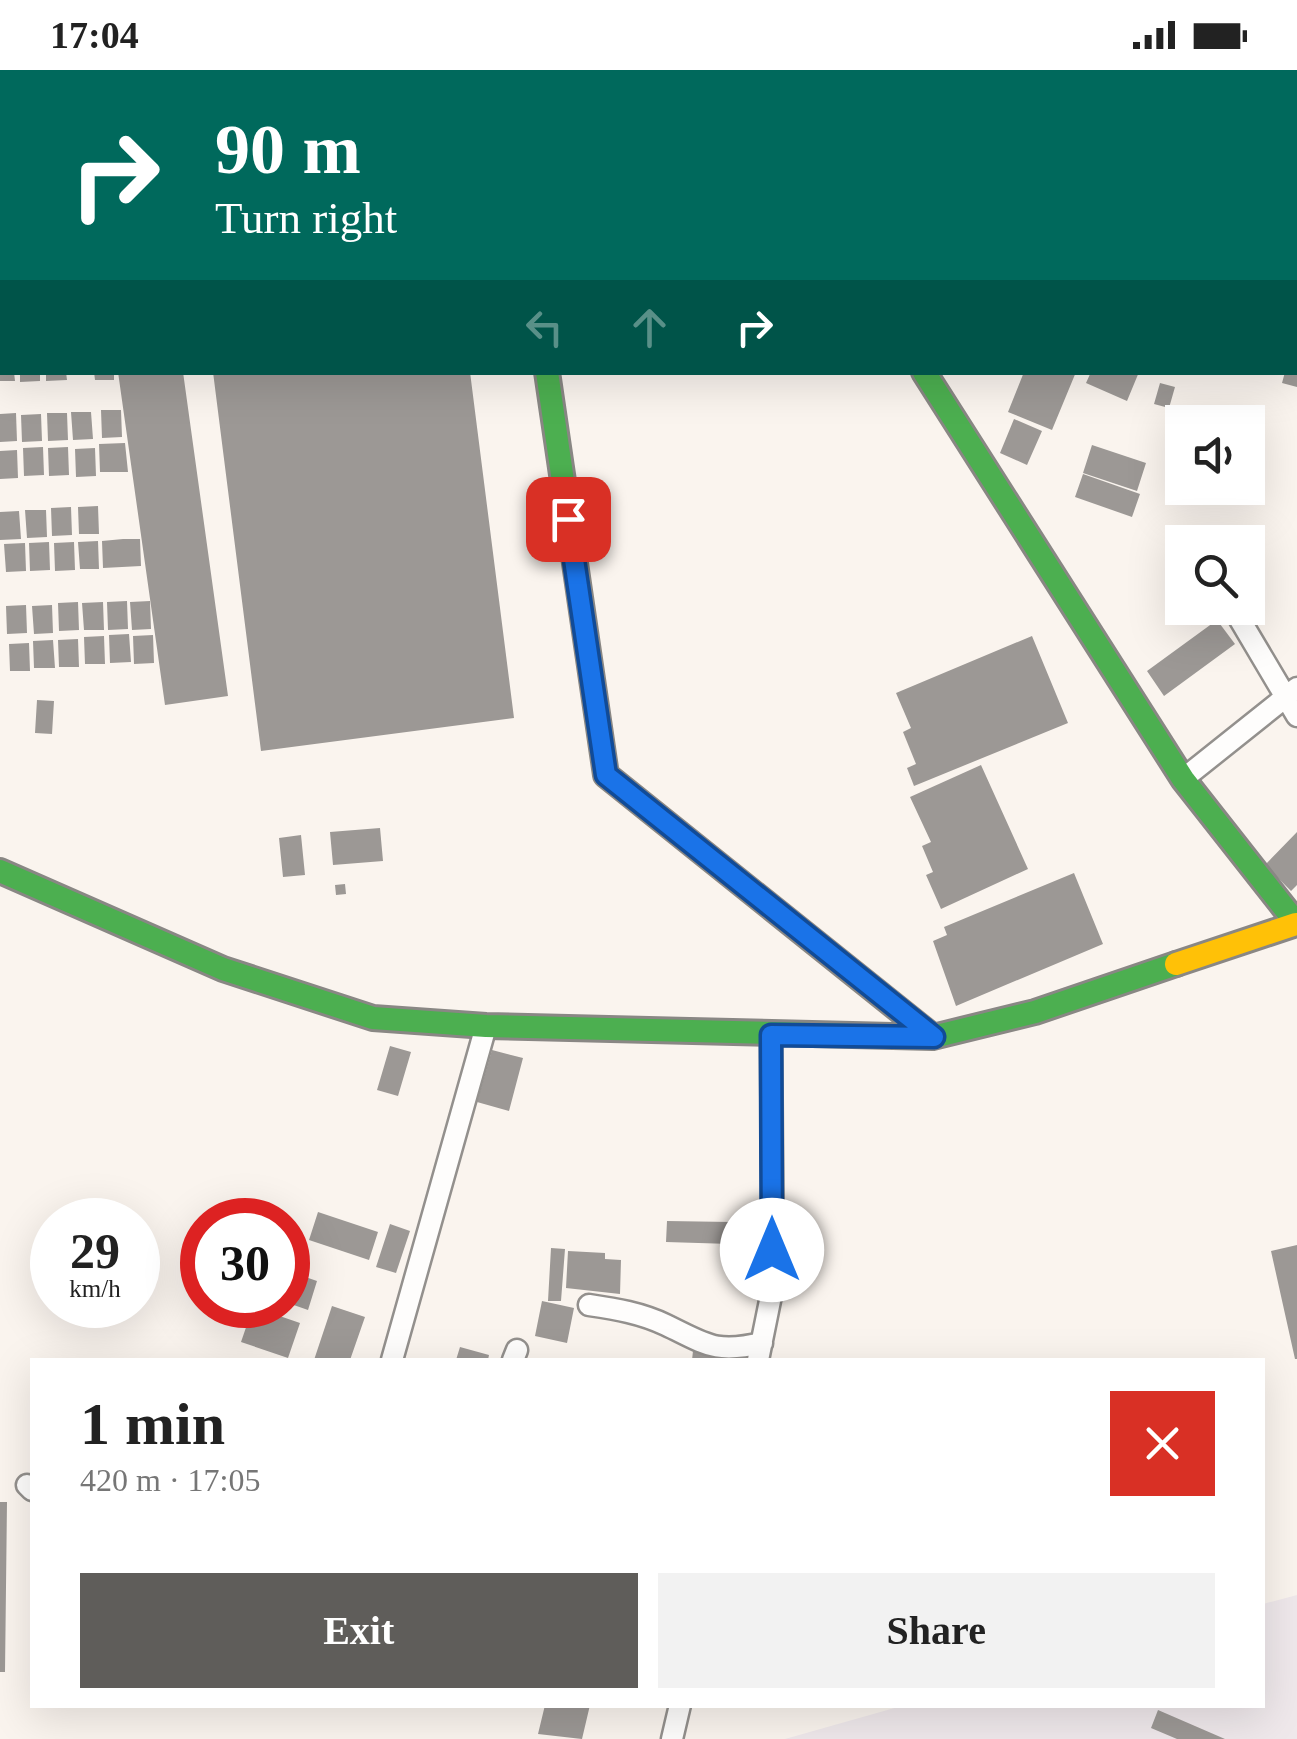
<!DOCTYPE html>
<html lang="en">
<head>
<meta charset="utf-8">
<style>
  body { margin:0; font-family:"Times New Roman",serif; background:#f2f2f2; color:#222; height:100vh; display:flex; flex-direction:column; font-size:38px; white-space:nowrap }
  * { box-sizing:border-box; margin:0 }
  p { font-size:32px; color:#767676 }
  .icon { flex:none; width:55px; height:55px; fill:none; stroke:currentColor; stroke-width:2; stroke-linecap:round; stroke-linejoin:round }
  .map { position:relative; flex:1; overflow:hidden }
  .drawer { position:absolute; left:30px; top:1288px; width:1235px; height:350px; display:flex; flex-direction:column; background:#fff; border-radius:0px; box-shadow:0 10px 40px #0002 }
  .drawer>* { flex:none }
  .banner { position:absolute; left:0px; top:0px; width:1298px; height:305px; box-shadow:0 10px 40px #0002; background:#00695c; color:#fff; overflow:hidden }
  .controls { position:absolute; left:1165px; top:335px; display:grid; gap:20px }
  .controls a { display:grid; place-items:center; width:100px; height:100px; border-radius:0px; background:#fff; box-shadow:0 10px 40px #0002; font-size:50px }
  .speed { position:absolute; left:30px; top:1128px; display:flex; gap:20px; font-size:50px; font-weight:700; text-align:center }
  .speed>* { display:grid; place-content:center; width:130px; height:130px; border-radius:50%; background:#fff; box-shadow:0 10px 40px #0002; line-height:1 }
  .speed small { font-size:25px; font-weight:400 }
  .speed .limit { border:15px solid #d22; background:#fff; color:#111 }
  .pin { position:absolute; display:grid; place-items:center; width:85px; height:85px; color:#fff; margin:-42px; border-radius:20px; box-shadow:0 5px 15px #0006 }
  .me { position:absolute; width:110px; margin:-55px; rotate:0deg; stroke-linejoin:round; filter:drop-shadow(0 0 8px #0008) }
  .turn { display:flex; align-items:center; gap:35px; height:210px; padding:0 50px; font-size:45px }
  .turn .icon { width:130px; height:130px; stroke-width:2.5 }
  .turn b { display:block; font-size:70px; line-height:85px }
  .lanes { display:flex; align-items:center; height:95px; padding:0 50px; background:#0003; justify-content:center; gap:50px; direction:ltr }
  .lanes .off { opacity:.35 }
  .round { display:grid; place-items:center; flex:none; width:105px; height:105px; border-radius:0px; background:#f2f2f2 }
  .summary { display:flex; align-items:center; justify-content:space-between; height:170px; padding:0 50px }
  h1 { font-size:60px; font-weight:600; line-height:75px }
  .primary-button { display:flex; gap:20px; margin-top:auto; padding:20px 50px }
  .primary-button a { flex:1; height:115px; border-radius:0px; background:#5f5d5a; color:#fff; font-size:40px; font-weight:600; line-height:115px; text-align:center }
  .primary-button a+a { background:#f2f2f2; color:#222 }
  .status { display:flex; justify-content:space-between; align-items:center; height:70px; padding:0 50px; background:#fff; direction:ltr }
  .status svg { height:28px; fill:currentColor }
  .map>svg:first-child { display:block }
  .industrial { fill:#efe8eb }
  .lines { fill:none; stroke-linecap:round; stroke-linejoin:round }
  .river { stroke:#c8ecf1; stroke-width:30 }
  .building { fill:#9c9895 }
  .street-casing { stroke:#93908d; stroke-width:25 }
  .fast-casing { stroke:#898784; stroke-width:28 }
  .slow-casing { stroke:#898784; stroke-width:28 }
  .street { stroke:#fefdfc; stroke-width:20 }
  .fast { stroke:#4caf50; stroke-width:22 }
  .slow { stroke:#ffc107; stroke-width:22 }
  .route-casing { stroke:#114b97; stroke-width:25 }
  .route { stroke:#1a73e8; stroke-width:18 }
</style>
</head>
<body>
<div class="status"><b>17:04</b><svg viewBox="0 0 49 12"><path d="M0 12V9h3v3zM5 12V6h3v6zM10 12V3h3v9zM15 12V0h3v12zM26 1h20v11H26zM47 4h2v5h-2z"/></svg></div>
<div class="map">
<svg width="1297" height="1669" viewBox="0 0 1297 1669">
  <rect width="100%" height="100%" fill="#faf4ee"/>
  <!-- industrial -->
  <path class="industrial" d="M1297,1525v144h-512l120,-34h357l1,-101z"/>
  <g class="lines">
    <!-- river -->
    <path class="river" d="M1109,0l1,2"/>
  </g>
  <!-- building -->
  <path class="building" d="M0,302h14l1,9h-15z
    M20,302h20v9l-20,1z
    M46,302h20l1,8 -21,1z
    M94,302h20v8h-19z
    M118,302h65l45,324 -63,9z
    M213,302h257l44,346 -253,33z
    M1024,302h52l-24,58 -44,-18z
    M1091,302h48l-12,29 -41,-18z
    M1285,302h12v15l-15,-4z
    M1160,313l15,4 -6,21 -15,-4z
    M101,340h20l1,27 -20,1z
    M71,342h20l2,27 -20,1z
    M16,343l1,28 -17,1v-28z
    M47,343h20l1,27 -20,1z
    M41,344l1,27 -20,1 -1,-27z
    M1014,349l28,12 -15,34 -27,-12z
    M125,373l3,29h-28l-1,-28z
    M1092,375l54,18 -9,28 -54,-18z
    M43,377l1,28 -20,1 -1,-28z
    M68,377l1,28 -20,1 -1,-28z
    M95,378l1,28 -20,1 -1,-28z
    M17,380l1,28 -18,1v-28z
    M1083,404l57,20 -8,23 -57,-20z
    M98,436l1,28h-20l-1,-27z
    M71,437l1,28 -20,1 -1,-28z
    M25,440h21l1,27 -20,1z
    M19,441l2,28 -21,1v-28z
    M123,469h17l1,27 -38,2 -1,-27z
    M98,471l1,28h-19l-2,-27z
    M49,472l1,28 -20,1 -1,-28z
    M74,472l1,28 -20,1 -1,-28z
    M25,473l1,28 -20,1 -2,-28z
    M127,531l1,28 -20,1 -1,-28z
    M150,531l1,28 -19,1 -2,-28z
    M78,532l1,28 -20,1 -1,-28z
    M103,532l1,28h-20l-2,-27z
    M26,535l1,28 -20,1 -1,-28z
    M52,535l1,28 -19,1 -2,-28z
    M1217,550l18,24 -71,52 -17,-25z
    M129,564l2,28 -21,1 -1,-28z
    M153,565l1,28 -20,1 -1,-28z
    M104,566l1,28h-20l-1,-27z
    M1032,566l36,87 -154,63 -7,-18 9,-4 -13,-32 8,-4 -15,-35z
    M78,569l1,28h-20l-1,-27z
    M53,570l2,28h-21l-1,-27z
    M29,573l1,28h-20l-1,-27z
    M37,630l17,1 -2,33 -17,-1z
    M981,695l47,104 -87,40 -15,-34 7,-3 -11,-26 9,-4 -21,-45z
    M380,758l3,33 -50,4 -3,-33z
    M1297,762v53l-6,6 -26,-26z
    M301,765l4,40 -22,2 -4,-39z
    M1074,803l29,71 -147,62 -23,-65 14,-6 -3,-8z
    M345,814l1,10 -10,1 -1,-10z
    M390,976l21,6 -13,44 -21,-6z
    M492,980l31,8 -14,53 -32,-9z
    M318,1142l60,20 -9,28 -60,-20z
    M667,1151l64,1v22l-65,-2z
    M390,1154l20,7 -14,42 -20,-6z
    M1297,1175v114h-2l-24,-108z
    M551,1178l14,1 -4,52h-13z
    M568,1181l37,2v6l16,1 -1,34 -54,-6z
    M288,1201l29,10 -9,29 -20,-7z
    M542,1231l32,7 -7,35 -32,-7z
    M332,1236l33,11 -15,43h-36z
    M253,1237l47,16 -12,35 -47,-16z
    M460,1277l29,8 -1,5h-32z
    M693,1281l47,5v4h-48z
    M0,1432h7l-2,170h-5z
    M545,1635h45l-8,34 -44,-5z
    M1158,1640l67,29h-48l-26,-11z"/>
  <g class="lines">
    <!-- street casing -->
    <g class="street-casing">
      <path id="street" d="M1233,538l64,108
        M1183,709l114,-91
        M589,1235c27,4 52,8 77,20 40,19 49,29 96,18
        M392,1290l94,-334
        M513,1290l4,-10
        M758,1290l15,-74 -2,-251
        M27,1415l5,5
        M672,1669l8,-34"/>
    </g>
    <!-- fast casing -->
    <g class="fast-casing">
      <path id="fast" d="M713,0l2,2
        M547,302l59,403 327,262
        M924,302l259,407 114,145
        M0,801l223,98 150,49 113,8 447,11 102,-25 141,-48"/>
    </g>
    <!-- slow casing -->
    <g class="slow-casing">
      <path id="slow" d="M1176,894l120,-40"/>
    </g>
    <!-- street -->
    <use href="#street" class="street"/>
    <!-- fast -->
    <use href="#fast" class="fast"/>
    <!-- slow -->
    <use href="#slow" class="slow"/>
  </g>
  <g class="lines">
    <!-- route casing -->
    <g class="route-casing">
      <path id="route" d="M568,449l38,256 328,262 -163,-2 1,215"/>
    </g>
    <!-- route -->
    <use href="#route" class="route"/>
  </g>
</svg>
<div class="controls">
<a><svg class="icon" aria-label="sound" viewBox="0 0 24 24"><path d="M4 9h4l5-4v14l-5-4H4zM17 9q2 3 0 6"/></svg></a>
<a><svg class="icon" aria-label="search" viewBox="0 0 24 24"><circle cx="10" cy="10" r="6"/><path d="M15 15l6 6"/></svg></a>
</div>
<div class="speed"><div>29<small>km/h</small></div><div class="limit">30</div></div>
<div class="pin" style="left:568px;top:449px;background:#d93025"><svg class="icon" aria-label="arrive" viewBox="0 0 24 24"><path d="M6 21V4h12l-3 4 3 4H6"/></svg></div>
<svg class="me" style="left:772px;top:1180px" viewBox="-20 -20 40 40"><circle r="19" fill="#fff"/><path d="M0-13L10 11 0 6-10 11z" fill="#1a73e8"/></svg>
<div class="banner">
<div class="turn"><svg class="icon" aria-label="right" viewBox="0 0 24 24"><path d="M7 20v-9h11M14 6l5 5-5 5"/></svg><div><b>90 m</b>Turn right</div></div>
<div class="lanes"><svg class="icon off" aria-label="left" viewBox="0 0 24 24"><path d="M17 20v-9H6M10 6l-5 5 5 5"/></svg><svg class="icon off" aria-label="ahead" viewBox="0 0 24 24"><path d="M12 20V5M6 11l6-6 6 6"/></svg><svg class="icon" aria-label="right" viewBox="0 0 24 24"><path d="M7 20v-9h11M14 6l5 5-5 5"/></svg></div>
</div>
<section class="drawer">
<div class="summary"><div><h1>1 min</h1><p>420 m · 17:05</p></div><a class="round" style="background:#d93025;color:#fff"><svg class="icon" aria-label="close" viewBox="0 0 24 24"><path d="M6 6l12 12M18 6L6 18"/></svg></a></div>
<div class="primary-button"><a>Exit</a><a>Share</a></div>
</section>
</div>
</body>
</html>
